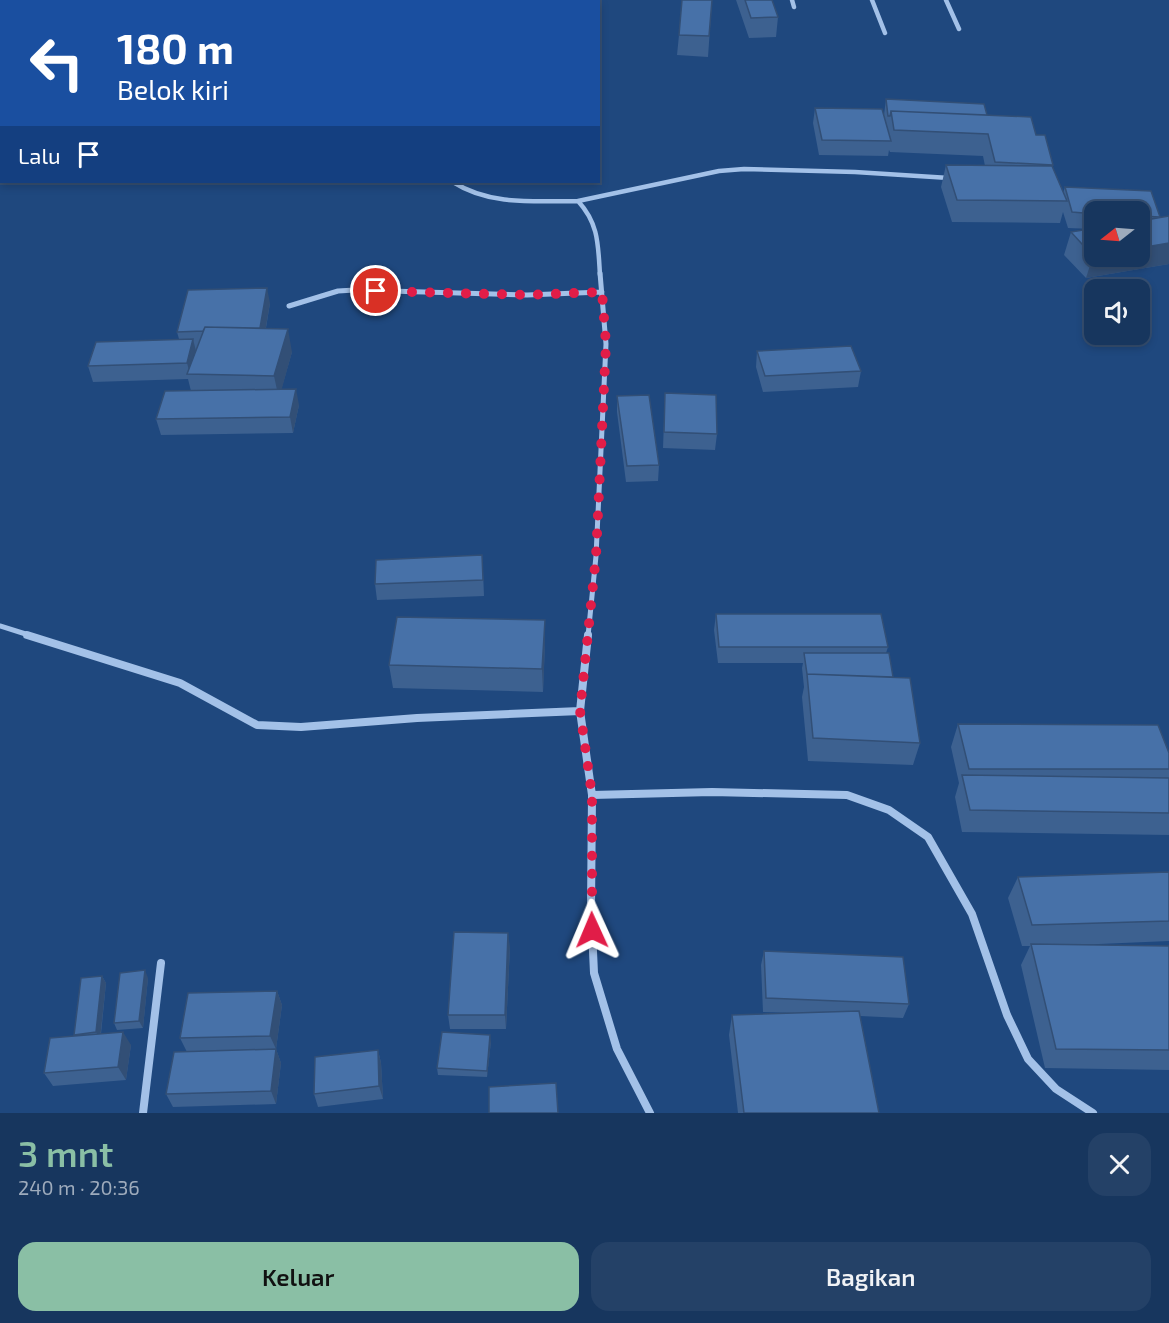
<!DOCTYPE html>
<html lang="id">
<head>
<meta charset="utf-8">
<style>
  body { margin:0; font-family:"Exo 2",sans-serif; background:#244167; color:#f1f3f6; height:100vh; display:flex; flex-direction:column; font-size:22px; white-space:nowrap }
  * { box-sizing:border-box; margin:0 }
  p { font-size:20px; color:#9eabbc }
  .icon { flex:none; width:33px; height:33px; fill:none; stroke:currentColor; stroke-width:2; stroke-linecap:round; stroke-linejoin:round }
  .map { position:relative; height:1113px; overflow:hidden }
  .sheet { display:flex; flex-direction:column; background:#17365e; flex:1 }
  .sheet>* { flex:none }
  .top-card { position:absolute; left:0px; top:0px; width:600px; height:183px; box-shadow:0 3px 9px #0003,0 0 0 2px #365073; background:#1a4fa0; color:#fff; overflow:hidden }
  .needle { width:39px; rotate:253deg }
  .buttons { position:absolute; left:1084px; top:201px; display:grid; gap:12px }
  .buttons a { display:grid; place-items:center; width:66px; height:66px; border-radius:12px; background:#17365e; box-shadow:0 3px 9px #0003,0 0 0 2px #365073; font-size:30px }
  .pin { position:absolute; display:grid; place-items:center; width:51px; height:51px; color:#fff; margin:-26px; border:3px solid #fff; border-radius:50%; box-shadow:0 2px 6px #0007 }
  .me { position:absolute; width:66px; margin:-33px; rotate:359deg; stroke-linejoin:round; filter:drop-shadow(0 0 4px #0008) }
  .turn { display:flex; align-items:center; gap:21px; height:126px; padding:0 18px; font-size:27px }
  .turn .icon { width:78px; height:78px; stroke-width:2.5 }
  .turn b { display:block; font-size:42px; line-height:51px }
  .then { display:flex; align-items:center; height:57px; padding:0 18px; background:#0003; gap:12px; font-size:22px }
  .round { display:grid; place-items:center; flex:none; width:63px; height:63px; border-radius:18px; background:#244167 }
  .summary { display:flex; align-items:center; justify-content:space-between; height:102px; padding:0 18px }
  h1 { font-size:36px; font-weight:600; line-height:45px; color:#8abfa5 }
  .primary-button { display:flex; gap:12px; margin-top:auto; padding:12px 18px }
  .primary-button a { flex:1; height:69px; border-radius:18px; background:#8abfa5; color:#111; font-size:24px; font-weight:600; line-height:69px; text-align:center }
  .primary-button a+a { background:#244167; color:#f1f3f6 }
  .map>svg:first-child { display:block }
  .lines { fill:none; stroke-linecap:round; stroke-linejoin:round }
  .minor-far2 { stroke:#a3c1e8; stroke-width:4.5 }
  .minor-far1 { stroke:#a3c1e8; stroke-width:5 }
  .minor { stroke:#a3c1e8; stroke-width:8 }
  .wall { fill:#3d6190; fill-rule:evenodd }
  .shaded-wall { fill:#324f76 }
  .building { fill:#4771a8; stroke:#324f76; stroke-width:1.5 }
  .route { stroke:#e11d48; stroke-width:10; stroke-dasharray:0 18 }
</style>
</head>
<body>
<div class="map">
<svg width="1169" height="1113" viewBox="0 0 1169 1113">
  <rect width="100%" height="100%" fill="#1f487e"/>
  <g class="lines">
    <!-- minor-far2 -->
    <path class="minor-far2" d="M792,0l2,7
      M872,0l13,33
      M946,0l13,29
      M453,182c37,24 83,19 125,19 21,23 20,44 22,74
      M578,201l141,-30 25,-2 111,3 94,6"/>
    <!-- minor-far1 -->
    <path class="minor-far1" d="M289,306l49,-15 17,-1 172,5 75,-3
      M0,626l32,10
      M588,636l8,-80 10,-212 -6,-71"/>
    <!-- minor -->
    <path class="minor" d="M27,635l153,48 77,42 44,2 116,-9 163,-7
      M588,635l-8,76 12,84 -1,113 3,65 23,76 33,64
      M592,795l120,-3 135,3 42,15 39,27 44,77 35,101 21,44 28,30 37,24
      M143,1113l18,-150"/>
  </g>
  <!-- wall -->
  <path class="wall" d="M712,0l-4,57 -31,-2 2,-20z
    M736,0h36l6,17 -2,20 -27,1z
    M886,99l101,16 49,20 17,30 -1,3 11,25 2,-6 86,4 9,27 9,-2v48l-83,14 -22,-23 7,-23 21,-3 -24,-1 -5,-16 -3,11 -108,-1 -11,-35 5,-22 39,1 -2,-10 -93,-4 -1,-2 -1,6 -69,-1 -6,-32 2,-15 69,7zM1095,212h45v44h-45z
    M270,303l-4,25 26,24 -11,38 18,15 -6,28 -132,2 -5,-16 35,-28 -3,-12 -95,3 -5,-16 91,-27 -2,-7z
    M757,351l104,20 -3,16 -95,5 -7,-25z
    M665,393l52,41 -2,16 -52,-2z
    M617,396l42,69 -1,16 -32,1 -9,-70z
    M483,571l1,25 -107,4 -2,-16z
    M716,614l172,33 -2,6 7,24 27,66 -7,22 -105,-4 -6,-64 2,-10 -2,-19 1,-5h-85l-4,-33z
    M545,643l-2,49 -150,-4 -4,-23z
    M958,724l211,29v82l-207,-3 -7,-35 4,-14 -8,-36z
    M1169,872v69l-93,4 93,1v124l-124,-2 -24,-103 9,-19h-8l-14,-48 10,-21z
    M510,947l-4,82h-56l-2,-14z
    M764,951l145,53 -6,14 -43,-2 19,97h-141l-9,-78 3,-20 63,-2 -32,-1 -2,-47z
    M102,976l4,7 -5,51 30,11 -5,35 -73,6 -9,-13 31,-37z
    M148,978l-5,50 -26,2 -3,-7z
    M277,991l5,14 -6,44 -89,3 -7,-14z
    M491,1041l-4,36 -49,-2 -1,-7z
    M276,1049l5,14 -5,41 -103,3 -7,-13z
    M378,1050l3,13 2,36 -65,8 -4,-13z"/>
  <!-- shaded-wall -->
  <path class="shaded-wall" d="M1169,243v21l-83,14 7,-22 2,-1v1h45v-8z
    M267,288l3,15 -7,41 -3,-15z
    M288,329l4,23 -13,47 -5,-23z
    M193,339l4,16 -7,19 -3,-11z
    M296,389l3,16 -6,28 -3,-16z
    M545,620v23l-2,49 -1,-23z
    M508,933l2,14 -4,82 -1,-14z
    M145,970l3,8 -5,50 -4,-7z
    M102,976l4,7 -6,56 -4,-7z
    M277,991l5,14 -6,44 -6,-13z
    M123,1032l8,13 -5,35 -8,-13z
    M490,1035l1,6 -4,36v-6z
    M276,1049l5,14 -5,41 -5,-13z
    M378,1050l3,13 2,36 -4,-13z"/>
  <!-- building -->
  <path class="building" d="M682,0h30l-3,36 -30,-1z
    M745,0h27l6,17 -27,1z
    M886,99l98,5 3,11 -96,-4 -1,5h-2z
    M815,108l67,1 9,32 -69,-1z
    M891,111l140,6 5,18h9l8,30 -58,-3 -7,-28 -94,-4z
    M946,165l106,1 15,35 -110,-1z
    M1065,187l86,4 9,26 -20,-1v-4h-45v2l-23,-2z
    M1169,216v27l-29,5v-27z
    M1095,228v27l-2,1 -22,-24z
    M267,288l-7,40 -55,-1 -2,4 -26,1 11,-42z
    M205,327l83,2 -14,47 -87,-2z
    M193,339l-6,24 -99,3 8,-24z
    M851,346l10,25 -96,5 -8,-25z
    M296,389l-6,28 -134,2 9,-28z
    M665,393l51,2 1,39 -53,-2z
    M649,395l10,70 -32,1 -10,-70z
    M482,555l1,25 -108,4 1,-24z
    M716,614h165l7,33h-169z
    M397,617l148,3 -3,49 -153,-4z
    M804,653h85l4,24 -86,-3z
    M807,674l103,4 10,65 -107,-5z
    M958,724l200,1 11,28v16h-200z
    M962,775l207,3v35l-199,-3z
    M1169,872v49l-137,4 -14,-48z
    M454,932l54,1 -3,82h-57z
    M1031,944l138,2v104l-113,-1z
    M764,951l139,6 6,47 -143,-6z
    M145,970l-6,51 -25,2 6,-50z
    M102,976l-6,56 -22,3 7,-57z
    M277,991l-7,45 -90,2 8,-45z
    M859,1011l20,102h-135l-12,-98z
    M123,1032l-5,35 -74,6 6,-35z
    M442,1032l48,3 -3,36 -50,-3z
    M276,1049l-5,42 -105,3 8,-42z
    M378,1050l1,36 -65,8 1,-37z
    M556,1083l2,30h-69v-26z"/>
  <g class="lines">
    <!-- route -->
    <path class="route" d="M376,291l151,4 75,-3 4,52 -10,212 -16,155 12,84v135"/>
  </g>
</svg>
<div class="buttons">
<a><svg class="needle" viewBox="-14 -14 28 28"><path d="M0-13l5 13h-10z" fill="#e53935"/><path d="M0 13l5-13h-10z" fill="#9eabbc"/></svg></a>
<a><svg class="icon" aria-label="sound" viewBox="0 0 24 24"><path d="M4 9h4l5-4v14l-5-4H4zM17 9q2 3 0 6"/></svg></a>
</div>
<div class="pin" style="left:376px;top:291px;background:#d93025"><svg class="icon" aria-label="arrive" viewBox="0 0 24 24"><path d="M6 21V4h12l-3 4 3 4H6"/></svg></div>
<svg class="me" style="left:592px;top:930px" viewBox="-20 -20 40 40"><path d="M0-17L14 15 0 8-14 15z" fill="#e11d48" stroke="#fff" stroke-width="4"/></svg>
<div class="top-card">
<div class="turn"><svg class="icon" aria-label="left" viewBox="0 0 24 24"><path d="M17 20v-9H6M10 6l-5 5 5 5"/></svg><div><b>180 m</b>Belok kiri</div></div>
<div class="then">Lalu<svg class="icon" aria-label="arrive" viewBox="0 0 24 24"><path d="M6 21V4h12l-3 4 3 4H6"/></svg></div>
</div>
</div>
<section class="sheet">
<div class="summary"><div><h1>3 mnt</h1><p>240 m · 20:36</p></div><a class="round"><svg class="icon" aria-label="close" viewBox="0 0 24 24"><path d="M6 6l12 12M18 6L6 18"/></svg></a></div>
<div class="primary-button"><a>Keluar</a><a>Bagikan</a></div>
</section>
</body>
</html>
